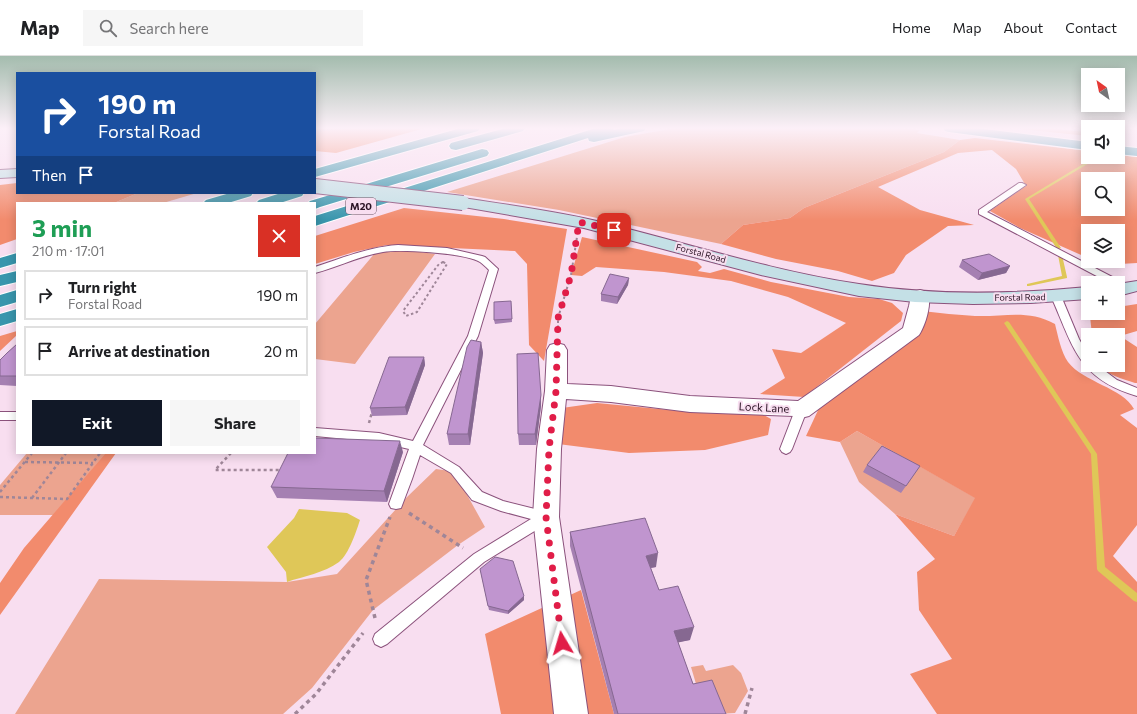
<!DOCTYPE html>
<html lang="en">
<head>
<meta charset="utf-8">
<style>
  body { margin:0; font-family:Commissioner,sans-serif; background:#f6f6f6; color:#202124; height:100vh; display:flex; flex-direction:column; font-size:15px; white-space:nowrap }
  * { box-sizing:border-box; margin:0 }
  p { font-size:13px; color:#757577 }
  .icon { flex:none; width:22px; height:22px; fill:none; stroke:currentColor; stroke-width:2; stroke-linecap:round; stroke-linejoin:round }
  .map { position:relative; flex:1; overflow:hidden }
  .side { position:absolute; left:16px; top:146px; width:300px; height:252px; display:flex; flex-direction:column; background:#fff; border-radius:0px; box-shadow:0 2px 10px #0003 }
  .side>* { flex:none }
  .hud { position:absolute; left:16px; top:16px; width:300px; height:122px; border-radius:0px; box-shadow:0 2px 10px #0003; background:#1a4fa0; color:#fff; overflow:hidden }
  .needle { width:26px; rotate:327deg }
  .controls { position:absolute; left:1081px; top:12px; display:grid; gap:8px }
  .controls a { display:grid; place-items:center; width:44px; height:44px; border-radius:0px; background:#fff; box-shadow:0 2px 10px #0003; font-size:20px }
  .pin { position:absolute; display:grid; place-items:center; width:34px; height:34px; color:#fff; margin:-17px; border-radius:8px; box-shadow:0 2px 6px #0006 }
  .me { position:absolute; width:44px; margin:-22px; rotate:353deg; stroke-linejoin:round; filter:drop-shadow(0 0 3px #0008) }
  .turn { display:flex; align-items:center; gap:14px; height:84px; padding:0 16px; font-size:18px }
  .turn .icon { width:52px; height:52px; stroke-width:2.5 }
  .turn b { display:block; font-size:28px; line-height:34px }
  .then { display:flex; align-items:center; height:38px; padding:0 16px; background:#0003; gap:8px; font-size:15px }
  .round { display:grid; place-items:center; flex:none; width:42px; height:42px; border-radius:0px; background:#f6f6f6 }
  .overview { display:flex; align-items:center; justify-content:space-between; height:68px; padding:0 16px }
  h1 { font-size:24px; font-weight:700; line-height:30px; color:#1e9e55 }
  .primary-button { display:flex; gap:8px; margin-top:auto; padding:8px 16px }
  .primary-button a { flex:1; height:46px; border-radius:0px; background:#111827; color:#fff; font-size:16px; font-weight:700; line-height:46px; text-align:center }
  .primary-button a+a { background:#f6f6f6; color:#202124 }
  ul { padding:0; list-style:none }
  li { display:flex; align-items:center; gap:12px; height:50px; margin:0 8px 6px; padding:0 8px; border:2px solid #e0e0e0; border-radius:0px }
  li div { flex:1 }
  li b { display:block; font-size:15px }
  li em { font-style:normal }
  header { display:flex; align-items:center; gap:24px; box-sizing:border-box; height:56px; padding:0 20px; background:#fff; border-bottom:1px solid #e0e0e0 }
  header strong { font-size:19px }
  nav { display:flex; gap:22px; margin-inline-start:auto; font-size:14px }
  .search { width:280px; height:36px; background:#f6f6f6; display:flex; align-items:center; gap:10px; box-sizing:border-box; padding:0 14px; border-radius:0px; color:#757577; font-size:15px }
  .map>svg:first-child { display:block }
  .green { fill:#eca48f }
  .forest { fill:#f28b6d; fill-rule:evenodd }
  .water { fill:#dfc758 }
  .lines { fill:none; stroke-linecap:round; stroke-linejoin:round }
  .stream { fill:#dfc758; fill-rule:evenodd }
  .lane-casing { stroke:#8b527c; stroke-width:2 }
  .street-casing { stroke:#8b527c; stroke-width:2 }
  .secondary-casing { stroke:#8b527c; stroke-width:2 }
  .highway-casing { stroke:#fff; stroke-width:2 }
  .path-far3 { stroke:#9f8698; stroke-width:1.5; stroke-dasharray:2 2; stroke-linecap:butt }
  .path-far2 { stroke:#9f8698; stroke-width:2; stroke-dasharray:2.5 2.5; stroke-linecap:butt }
  .path-far1 { stroke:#9f8698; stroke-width:2.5; stroke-dasharray:3 3; stroke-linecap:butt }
  .path { stroke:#9f8698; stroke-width:3.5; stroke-dasharray:4 4; stroke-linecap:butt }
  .lane { fill:#fff; fill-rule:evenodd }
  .street { fill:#fff; fill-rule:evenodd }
  .secondary { fill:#c4e0e6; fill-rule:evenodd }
  .highway { fill:#3996ad; fill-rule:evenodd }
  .secondary-bridge-casing { stroke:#8b527c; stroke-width:16; stroke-linecap:butt }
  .secondary-bridge { stroke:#c4e0e6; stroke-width:14 }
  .wall { fill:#a580b2 }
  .shaded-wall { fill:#866891 }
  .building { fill:#c095cf; stroke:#866891 }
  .route { stroke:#e11d48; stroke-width:7; stroke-dasharray:0 12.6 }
  .labels { text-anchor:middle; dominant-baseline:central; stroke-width:4; stroke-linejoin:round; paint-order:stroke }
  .far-street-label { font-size:9px; fill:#2a1324; stroke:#f8def0 }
  .shield { fill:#f8def0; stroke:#685061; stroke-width:1 }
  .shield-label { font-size:10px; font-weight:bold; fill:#2a1324 }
  .street-label { font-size:11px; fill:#2a1324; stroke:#f8def0 }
</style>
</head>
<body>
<header>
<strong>Map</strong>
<div class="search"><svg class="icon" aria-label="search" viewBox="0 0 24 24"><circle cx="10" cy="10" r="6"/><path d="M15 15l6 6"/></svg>Search here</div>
<nav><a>Home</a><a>Map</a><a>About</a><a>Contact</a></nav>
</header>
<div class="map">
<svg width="1137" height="658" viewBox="0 0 1137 658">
  <rect width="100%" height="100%" fill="#f8def0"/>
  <!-- green -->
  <path class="green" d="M676,72h220l24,2 -3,3 43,7 -16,12 -140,56 -14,10 -47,7 -22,19 -162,-34 -112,-18 178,-55z
    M1011,72h31l46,4v4z
    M138,137h59l-34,10h-49z
    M398,193l37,5 -80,110 -40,-5v-35l60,-71z
    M857,375l119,67 -22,38 -59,-22 -36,-32 -19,-40z
    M27,397h80l-44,62h-63v-30z
    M436,413l14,2 11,13 24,43 -27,18 -85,65 -61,78 -29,26h-268l84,-135 188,3 50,-8 70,-77z
    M703,609l3,6 27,-6 8,8 7,18 -13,22 -18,1 -18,-20 -8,-27z"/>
  <!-- forest -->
  <path class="forest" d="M315,72h110l-89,25 -21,-2z
    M975,82l113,13v6h30v-2l19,2v106l-34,2 -9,-4h24v-30h-30v27l-68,-30 -30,-17 36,-25 -10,-17 -24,-19 -34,3 -80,34 42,23 54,15 -26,1 -42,29 -12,18 -22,8 -34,-10 -62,-12 -55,-15 22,-19 47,-7 14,-10 140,-56 16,-12zM1088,123h30v30h-30z
    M17,127v10h121l-24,10h-97v36l-17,6v-60z
    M404,152l100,11 63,10 -23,132 -15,-16 -2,-81 -12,-13 -128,-6 -33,7 -39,12v-28z
    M582,181l115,25 5,5 -4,4 12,2 14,-4 47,13 78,15 30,2 13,4 11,10 -2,8 -97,76 -44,-3 25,-16 -13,-29 29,4 45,-30 -58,-26 -57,-16 -67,-9 -68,-5 -14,9 -11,-1z
    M1137,248v27l-17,5 17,11v36h-2c-11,-4 -29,-8 -36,-18h19v-30h-26l-2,-19 5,-3h23v-6z
    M922,255c18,2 36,4 53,5 30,1 53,-7 80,8 3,12 6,28 13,38 15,20 55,26 66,47l-14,6 17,13v97l-24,31 24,26v132h-200l-27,-40 42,-15 -33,-49 -2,-38 18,-13 -40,-45 59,22 21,-38 -118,-67 -17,11 -34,-6 14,-30 105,-81z
    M17,275v4l-17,16v-15z
    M597,347l104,10 61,1 9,5 -3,16 -63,15 -76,3 -71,-9 4,-36z
    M106,397h10l-116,162v-32l24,-35z
    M581,534l33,124h-113l-16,-80z"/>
  <!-- water -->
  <path class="water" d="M299,453l48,4 13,7c-4,12 -11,34 -21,42 -15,11 -35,14 -52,20l-1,-10 -19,-25 27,-29z"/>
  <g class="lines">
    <!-- stream -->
    <path class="stream" d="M1088,105l3,1 -62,37 32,49 -2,1h-2l-32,-50z
      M1058,198h4v1l5,22v1l-38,8h-2v-2l35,-8 -4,-21z
      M1007,265l2,1 88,132 8,113 32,26v9l-3,-1 -36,-30 -1,-2 -6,-115 -87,-131z"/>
    <!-- lane casing -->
    <g class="lane-casing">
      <path id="lane" d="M1019,127h3l4,2 -39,27 133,69 2,2 -2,2h-2v-2h-8l-131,-69v-4z
        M398,189l49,3 35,8 3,1 13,12 -20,67 -55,109 36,22 23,25 21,9 48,12 2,4 -2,4 -67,41 -97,82 -6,3 -6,-3 -2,-5 2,-5 99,-80 57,-35 -30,-8 -29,-11 -21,-27 -31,-18 -8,24 -11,29 -5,1 -5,-1 -2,-4 20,-55 -30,-7 -64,-6v-8l64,5 34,8 55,-105 21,-66c-3,-3 -6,-6 -9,-8 -14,-9 -80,-13 -97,-10 -24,4 -45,15 -68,21v-6c27,-9 54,-20 83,-22z
        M1056,237l5,3 18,43 9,16v10h9l20,15 20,8v8c-59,-17 -64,-50 -86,-100z
        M801,350l4,1 2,3 -15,39 -2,3 -4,2 -4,-2 -2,-3 15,-39 2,-3z
        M0,356h17v8h-17z"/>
    </g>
    <!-- street casing -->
    <g class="street-casing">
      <path id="street" d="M920,234l7,2c6,10 -2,34 -8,43l-110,81 -8,2 -7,-2 -104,-4 -79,-10 -45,-3 -5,50 -2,68 29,197h-34l-21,-197 4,-68 8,-58 2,-41 3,-5 7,-2 7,2 3,5v34l44,2 79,10 108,5 105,-73 6,-22 2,-10 2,-4z"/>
    </g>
    <!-- secondary casing -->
    <g class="secondary-casing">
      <path id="secondary" d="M17,113v8l-17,1v-8z
        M463,142c46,7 93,13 138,24 86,21 170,49 258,62 76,12 153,10 229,3v12l-57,4 -58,1 -58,-2 -56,-6 -98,-21 -177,-47 -126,-22 -3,-3 3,-3z
        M1137,225v10l-19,5v-12z"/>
    </g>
    <!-- highway casing -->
    <g class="highway-casing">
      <path id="highway" d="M461,72h19l-2,3 -163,46v-8z
        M506,72h19l-2,3 -67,19 -5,-1 -2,-3 2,-3z
        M596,72h18l-1,2 11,-2h22l-2,3 -50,11 -5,-1 -1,-3 -273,88v-10z
        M943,72h33l112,14v8l-139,-18 -4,-1z
        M1118,90l19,2v8l-19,-2z
        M482,93l5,1 2,3 -2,3 -167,51 -5,2v-6h-7l2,-2z
        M230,137h23l-2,3 -23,7h-25l3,-3z
        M281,137h23l-2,3 -22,7h-24l3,-3z
        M17,197v10l-17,5v-10z
        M17,215v11l-17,4v-11z
        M17,234v12l-17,5v-12z
        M17,253v12l-17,5v-12z"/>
    </g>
    <!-- path-far3 -->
    <path class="path-far3" d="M315,75l31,-3"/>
    <!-- path-far2 -->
    <path class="path-far2" d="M443,206l4,2 -30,48 -11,4 -3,-5 36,-47z
      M558,277v-15l13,-43 6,-38"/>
    <!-- path-far1 -->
    <path class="path-far1" d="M369,367l3,-11
      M231,397l-16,17h66
      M25,406l68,1
      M0,436l32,-39
      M0,441l67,2 33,-46
      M32,442l34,-45"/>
    <!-- path -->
    <path class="path" d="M409,457l54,35
      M375,562l-9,-38 24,-63
      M295,658l21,-20 47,-61
      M745,658l7,-26"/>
    <!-- lane -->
    <use href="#lane" class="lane"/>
    <!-- street -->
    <use href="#street" class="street"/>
    <!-- secondary -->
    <use href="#secondary" class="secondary"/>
    <!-- highway -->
    <use href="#highway" class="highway"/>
    <!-- secondary-bridge casing -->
    <g class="secondary-bridge-casing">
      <path id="secondary-bridge" d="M315,130l148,17"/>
    </g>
    <!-- secondary-bridge -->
    <use href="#secondary-bridge" class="secondary-bridge"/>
  </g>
  <!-- wall -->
  <path class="wall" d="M962,204l48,6 -4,7 -28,7 -19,-13z
    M629,222l-1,7 -11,19 -16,-3v-7z
    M511,245l1,21 -17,2 -1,-4z
    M481,286l2,11 -13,92h-21l-2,-11z
    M17,288v42l-17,-1v-25z
    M424,301l1,8 -18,50 -35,1 -2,-8z
    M541,339v11l-5,39h-17l-1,-11z
    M403,396l-16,50 -110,-4 -6,-11z
    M867,409l53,1 -19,27 -38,-21z
    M570,476l86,35 -5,1 8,22 31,50 -12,2 15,42 33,30h-112l-44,-168z
    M480,513l44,31 -16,14 -19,-4z"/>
  <!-- shaded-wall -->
  <path class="shaded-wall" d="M1010,210l-4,7 -28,7 4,-7z
    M629,222l-1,7 -11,19 1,-7z
    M481,286l2,11 -13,92 -2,-11z
    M424,301l1,8 -18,50 -2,-8z
    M541,339v11l-5,39 -1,-11z
    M400,385l3,11 -16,50 -3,-11z
    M658,497l-2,14 -12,2 2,-13z
    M524,540v4l-16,14v-3z
    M694,571l-4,13 -19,4 3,-13z"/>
  <!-- building -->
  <path class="building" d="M989,198l21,12 -28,7 -20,-13z
    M610,218l19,4 -11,19 -17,-3z
    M511,245l1,18 -18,1v-18z
    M471,284l10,2 -13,92h-21l20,-87z
    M17,288v32h-17v-16l7,-7z
    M538,297l3,42 -6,39h-17l-1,-80z
    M389,301h35l-19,50 -35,1z
    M315,382l85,3 -16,50 -113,-4 17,-34h27z
    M882,390l38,20 -14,20 -39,-21z
    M645,462l13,35 -12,3 13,34 19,-4 16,41 -20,4 19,53 19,-4 14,34h-108l-48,-182z
    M495,501l18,4 11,35 -16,15 -20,-5 -8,-37z"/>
  <!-- sky -->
  <linearGradient id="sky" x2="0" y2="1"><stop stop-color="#a4bcae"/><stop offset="0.44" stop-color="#fcf0f8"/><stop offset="1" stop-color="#fcf0f8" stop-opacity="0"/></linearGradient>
  <rect width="1137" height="164" fill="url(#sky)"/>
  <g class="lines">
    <!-- route -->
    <path class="route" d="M562,587l-16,-126 3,-68 7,-58 2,-73 13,-43 8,-53 35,8"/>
  </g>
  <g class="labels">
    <!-- far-street labels -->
    <g class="far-street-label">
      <text transform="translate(701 197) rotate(15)">Forstal Road</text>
      <text transform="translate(1020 241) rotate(-1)">Forstal Road</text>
    </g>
    <!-- shield labels -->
    <rect class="shield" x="346" y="142" width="30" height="16" rx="3"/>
    <g class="shield-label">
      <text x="361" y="150">M20</text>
    </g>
    <!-- street labels -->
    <g class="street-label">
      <text transform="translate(764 351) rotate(3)">Lock Lane</text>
    </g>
  </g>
</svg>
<div class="controls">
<a><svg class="needle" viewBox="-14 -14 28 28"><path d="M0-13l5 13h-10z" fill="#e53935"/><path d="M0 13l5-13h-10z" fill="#757577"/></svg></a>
<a><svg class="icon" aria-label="sound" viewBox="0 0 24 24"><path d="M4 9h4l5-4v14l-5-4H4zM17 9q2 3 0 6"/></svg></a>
<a><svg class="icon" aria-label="search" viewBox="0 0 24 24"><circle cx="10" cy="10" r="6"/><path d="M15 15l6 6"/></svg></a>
<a><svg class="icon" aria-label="layers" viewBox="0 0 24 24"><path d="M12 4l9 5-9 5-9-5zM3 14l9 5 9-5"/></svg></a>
<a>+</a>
<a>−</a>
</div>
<div class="pin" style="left:614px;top:174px;background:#d93025"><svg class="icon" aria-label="arrive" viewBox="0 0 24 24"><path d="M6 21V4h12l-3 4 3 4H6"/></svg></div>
<svg class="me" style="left:562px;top:587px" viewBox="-20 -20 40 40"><path d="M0-17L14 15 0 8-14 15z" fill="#e11d48" stroke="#fff" stroke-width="4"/></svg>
<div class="hud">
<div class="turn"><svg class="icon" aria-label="right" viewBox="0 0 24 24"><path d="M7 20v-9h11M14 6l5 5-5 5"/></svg><div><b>190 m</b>Forstal Road</div></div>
<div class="then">Then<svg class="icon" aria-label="arrive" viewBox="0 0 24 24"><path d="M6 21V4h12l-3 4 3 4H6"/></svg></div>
</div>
<section class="side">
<div class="overview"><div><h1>3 min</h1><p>210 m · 17:01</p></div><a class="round" style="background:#d93025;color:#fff"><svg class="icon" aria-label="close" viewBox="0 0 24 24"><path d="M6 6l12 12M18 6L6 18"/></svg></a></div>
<ul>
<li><svg class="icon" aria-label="right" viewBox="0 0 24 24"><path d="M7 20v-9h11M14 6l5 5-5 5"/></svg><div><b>Turn right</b><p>Forstal Road</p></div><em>190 m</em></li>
<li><svg class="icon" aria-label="arrive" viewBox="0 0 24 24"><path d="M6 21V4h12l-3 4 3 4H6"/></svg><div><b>Arrive at destination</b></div><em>20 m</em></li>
</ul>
<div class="primary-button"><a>Exit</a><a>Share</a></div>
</section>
</div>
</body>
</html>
